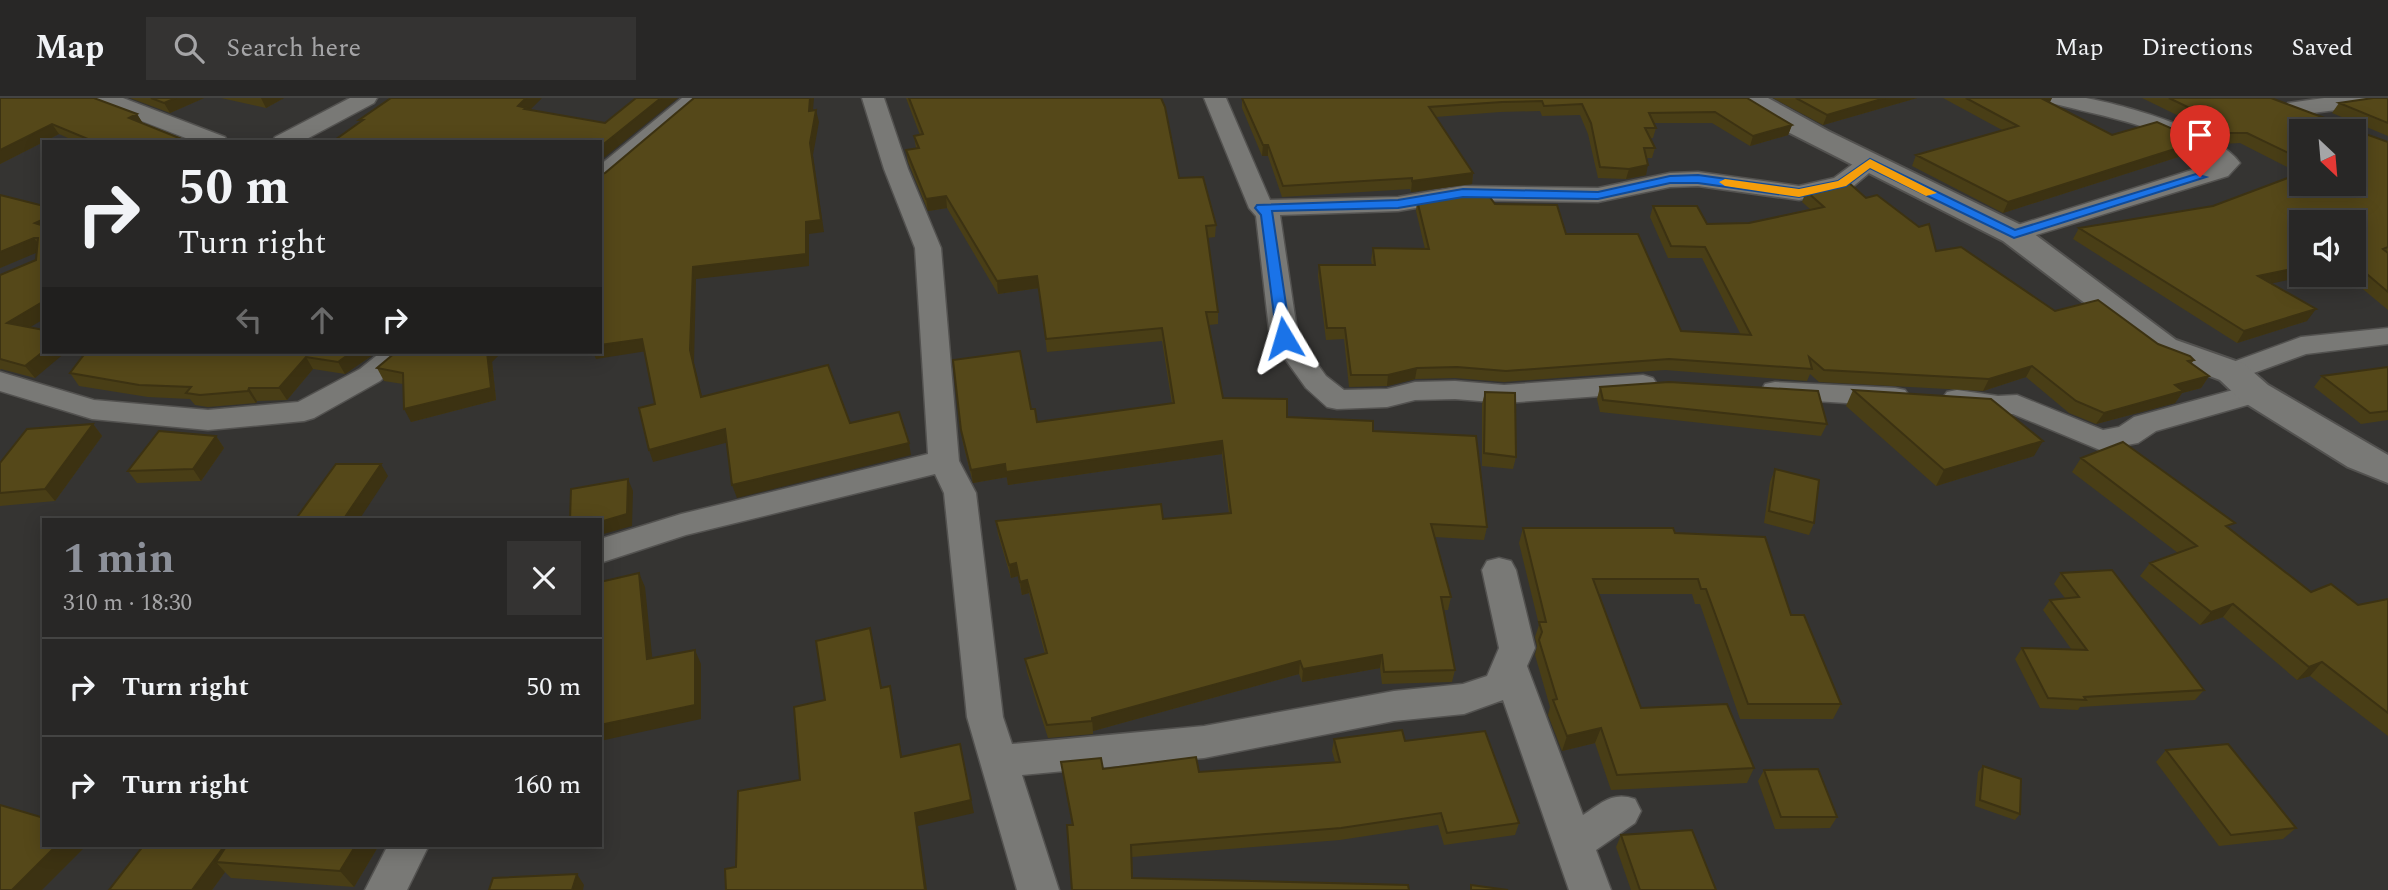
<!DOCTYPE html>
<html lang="en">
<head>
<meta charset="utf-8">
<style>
  body { margin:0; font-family:Spectral,serif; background:#343332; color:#f1f3f6; height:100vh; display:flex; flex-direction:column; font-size:26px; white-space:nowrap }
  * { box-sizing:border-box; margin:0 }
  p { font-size:23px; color:#a5a5a7 }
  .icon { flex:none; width:38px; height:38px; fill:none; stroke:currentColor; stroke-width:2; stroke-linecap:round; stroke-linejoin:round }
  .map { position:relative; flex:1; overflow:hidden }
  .drawer { position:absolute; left:42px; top:420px; width:560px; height:329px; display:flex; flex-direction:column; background:#282726; border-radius:0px; box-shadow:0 4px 18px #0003,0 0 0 2px #444443 }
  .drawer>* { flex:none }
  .top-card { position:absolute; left:42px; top:42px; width:560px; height:214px; border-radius:0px; box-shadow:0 4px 18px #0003,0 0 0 2px #444443; background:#282726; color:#f1f3f6; overflow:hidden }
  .needle { width:46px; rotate:154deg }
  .controls { position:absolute; left:2289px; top:21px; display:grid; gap:14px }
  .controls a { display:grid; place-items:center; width:77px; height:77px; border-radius:0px; background:#282726; box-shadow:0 4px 18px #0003,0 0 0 2px #444443; font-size:35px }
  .pin { position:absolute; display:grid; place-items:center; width:60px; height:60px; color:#fff; margin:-72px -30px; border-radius:50% 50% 50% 0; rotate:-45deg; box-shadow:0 0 7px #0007 }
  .pin .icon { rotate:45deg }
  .me { position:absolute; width:77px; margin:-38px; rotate:353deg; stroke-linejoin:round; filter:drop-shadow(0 0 5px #0008) }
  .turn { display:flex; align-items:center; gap:24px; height:147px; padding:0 21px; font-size:32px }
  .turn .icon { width:91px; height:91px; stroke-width:2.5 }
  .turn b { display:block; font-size:49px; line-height:60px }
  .lanes { display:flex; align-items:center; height:66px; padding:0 21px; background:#0003; justify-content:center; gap:35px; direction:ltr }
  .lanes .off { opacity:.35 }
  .round { display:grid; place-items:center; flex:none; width:74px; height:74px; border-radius:0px; background:#343332 }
  .headline { display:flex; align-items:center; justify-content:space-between; height:119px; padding:0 21px }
  h1 { font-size:42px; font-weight:700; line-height:52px; color:#8c9099 }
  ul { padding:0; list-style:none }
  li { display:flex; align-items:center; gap:21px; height:98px; padding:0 21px; border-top:2px solid #444443 }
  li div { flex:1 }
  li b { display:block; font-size:26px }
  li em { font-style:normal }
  header { display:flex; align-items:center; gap:42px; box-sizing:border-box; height:98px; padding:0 35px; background:#282726; border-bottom:2px solid #444443 }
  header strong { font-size:33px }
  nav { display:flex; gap:38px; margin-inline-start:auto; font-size:24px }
  .search { width:490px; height:63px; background:#343332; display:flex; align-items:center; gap:18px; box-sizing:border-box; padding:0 24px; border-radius:0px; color:#a5a5a7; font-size:26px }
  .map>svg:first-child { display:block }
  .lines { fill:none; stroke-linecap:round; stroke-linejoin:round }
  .minor-casing { stroke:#535250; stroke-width:3 }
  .tertiary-casing { stroke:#535250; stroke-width:4 }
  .minor { fill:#797976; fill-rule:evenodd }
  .tertiary { fill:#797976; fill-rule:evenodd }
  .wall { fill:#493e16; fill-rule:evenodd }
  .shaded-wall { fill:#3c3212 }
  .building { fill:#554819; stroke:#3c3212; stroke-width:2 }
  .route { fill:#1a73e8; stroke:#114b97; stroke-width:2 }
  .slow { fill:#f59e0b }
</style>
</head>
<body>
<header>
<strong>Map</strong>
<div class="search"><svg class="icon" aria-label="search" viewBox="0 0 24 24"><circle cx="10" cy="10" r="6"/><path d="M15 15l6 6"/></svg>Search here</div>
<nav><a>Map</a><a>Directions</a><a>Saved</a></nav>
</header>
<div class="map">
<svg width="2388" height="792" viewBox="0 0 2388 792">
  <rect width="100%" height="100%" fill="#353432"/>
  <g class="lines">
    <!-- minor casing -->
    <g class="minor-casing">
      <path id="minor" d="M92,0h31l102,39 3,5h-32l-101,-39z
        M350,0h27l-3,5 -73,39h-29l3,-5z
        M682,0h24l-98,84 -8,2v-19z
        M862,0h22l24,71 33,79 18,213 17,32 27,224 9,27 192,-18 190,-35 69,-7 24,-8 12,-28 -17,-78 5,-9 12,-3 12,3 5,9 19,78 -8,18 56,149c18,-12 30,-24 52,-16l6,12 -6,12 -39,27 15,40h-42l-66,-190 -39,14 -70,7 -190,37 -182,17 37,115h-42l-50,-173 -23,-224 -9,-19 -249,61 -86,28v-24l81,-25 247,-60 -13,-206 -31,-79z
        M1204,0h22l44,102 128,-3 65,-11 135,2 72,-15 28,-1 101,14 35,-8 27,-20h16l4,5 -31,26 -51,11 -101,-14 -28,1 -72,15 -135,-2 -65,11 -118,4 18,122 28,39 18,14 43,-1 28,-7 40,-1 49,4 139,-10 10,3 4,6 -4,6 -10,3 -139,10 -49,-4 -40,1 -28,7 -50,2 -10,-2 -21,-19 -36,-50 -14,-122 -7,-8z
        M2048,0c12,0 26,0 38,0 38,7 132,33 154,65l-12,13 -205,63 -9,3 -9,-3 -4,-5 4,-5 209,-66c-43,-36 -109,-46 -163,-60z
        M2324,0h64l-3,5 -8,2 -81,10 -8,-2 -3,-5 3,-5z
        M2388,230v16l-82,10 -74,27 -10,-3 -4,-6 4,-6 79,-29z
        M381,254h31l-32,29 -66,37 -10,3 -96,9 -116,-11 -92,-28v-19l94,28 114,10 90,-8 62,-33z
        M1775,284l120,6 10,2 5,7 -5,7 -10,2 -130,-8 -4,-7 4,-7z
        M2255,286l10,2 5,7 -5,7 -109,31 -18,12 -38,7 -87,-36c-22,1 -45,-3 -66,-8l-5,-7 5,-7 10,-2 41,6 19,-1 86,35 16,-3 15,-10z
        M388,747h41l-22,45h-42z"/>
    </g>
    <!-- tertiary casing -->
    <g class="tertiary-casing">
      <path id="tertiary" d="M1737,0h31l60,33 197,96 151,113 68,24 24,21 120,70v28l-40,-16 -106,-66 -22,-21 -68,-26 -149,-113 -235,-119 -27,-18z"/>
    </g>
    <!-- minor -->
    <use href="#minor" class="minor"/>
    <!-- tertiary -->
    <use href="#tertiary" class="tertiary"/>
  </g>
  <!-- wall -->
  <path class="wall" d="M0,0l137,16 6,10 46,18h-112l-18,-8 -59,30z
    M130,0h74l-34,15z
    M221,0h63l-18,10z
    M906,0h255l18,80 37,47 -1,12 -8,1 11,74v12l-9,1 14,73 64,19 86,14 114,96 -3,13 -49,-3 16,60 -3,13h-5l12,60 -3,12 -70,2 -2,-16 -78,14 -3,-8 -206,57v3l-45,4 -21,-66 -2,-13 20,-5 -16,-61 -7,2 -4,-19 -7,2 -13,-44 -2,-13 167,-2 66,-5 -7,-60 -214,31 -1,-8 -34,6 -10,-40 -2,-13 70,-21 6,13 135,-18 -10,-63 -115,11 -8,-64 -41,6 -51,-86 -19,3 -20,-49 -2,-12 10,-2 -2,-12 6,-1z
    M1242,0h505l45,27 -4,10 -38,11 -38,-23h-58l2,5 -3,10h-3l5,10 -3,10h-5l-1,17 -20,4 -28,-1 -10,-44 -8,-19 -38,1 -2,-5 -40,1 -65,5 38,56 -1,11 -61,8 -1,-3 -128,8 -14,-41h-6l-20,-48z
    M1773,0h144l-94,27z
    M1943,0h109l-3,5 63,32 82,17 -191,61 -91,-47 4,-11 86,-25z
    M2142,0h129l67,25h18l-24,-10 7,-10 49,-5v38l-29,-12 1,8 28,10v168l-42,-35h8v-53l-84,61 37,38 -70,22 -164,-104 6,-11 134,-22 88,-32 -61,-31 -18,1 -40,-20 3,-5zM2301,33l53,53h-53z
    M1806,93l60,7 70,53 119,60 103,33 36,16 -3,4 18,12 -8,12 -19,5 -7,10 -79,21 -27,-11 -43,-36 -43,14 -164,-9 -9,-8 -3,7 -142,-11 -161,12 -49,-4 -40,1 -28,7 -38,1 -5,-48 -18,1 -8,-64 1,-11h53l-1,-5 2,-12 52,1 -9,-38 1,-11 78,4 71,30 115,97 60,4 -39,-77h-34l-18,-41 3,-11 54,18 42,-1 61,-14 -8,-7z
    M0,97l44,11 -14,121 5,51 -34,-9 -1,1v-95l36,-15 1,-8 -37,16z
    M377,254l-32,22 -32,-5 -26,31 -30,1 -1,2 -48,4 -13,-2 -5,-6 -42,-2 -69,-11 -9,-13z
    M492,264l4,38 -85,22 -8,-38 -19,-3 -7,-13z
    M2388,269v53l-27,4 -47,-37 8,-11z
    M1600,289l227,37 -6,12 -221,-24 -3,-13z
    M1853,292l181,66 -98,30 -90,-80z
    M1485,294l31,65 -3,12 -31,-3v-62z
    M93,326l9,12 -47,65 -55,5v-43z
    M216,338l8,12 -23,33 -64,2 -9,-12z
    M2081,360l149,71 81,63 47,13 30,-6v137l-78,-60 -13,4 -74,-63 -23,8 -60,-49 10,-13 28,-10 -106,-81z
    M1775,371l39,54 -5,12 -45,-12 6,-41z
    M1523,430l152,5 116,82 50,89 -8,15h-93l-40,-115h-5l-3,-10h-93l42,114 113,60 -7,15 -136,7 -16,-47 -33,8 -14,-36 2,-8 -15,-52 2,-9 -2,-9 4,-12 -20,-82z
    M2061,475l143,117 -9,10 -115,7 -2,3 -38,-2 -25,-49 7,-11 50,2 -29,-40 7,-10 15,-2 -11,-14z
    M1334,641l71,2 114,82 -4,12 -71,10 -6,-20 -98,15 -208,17 1,21 -61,12v-65l-11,-63 42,7 96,3 136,-10 -3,-11z
    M2166,652l130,78 -13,11 -64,7 -63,-84z
    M1983,668l37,48 -5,6 -40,-14 3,-34z
    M1764,672l73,47 -7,11 -55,1 -17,-48z
    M1621,737l95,55h-85l-15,-43z
    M225,747l1,2 1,-2h152l-25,42 -123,-9 -6,-6 -13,18h-103z"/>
  <!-- shaded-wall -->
  <path class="shaded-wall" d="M176,0h28l-34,15 -6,-10z
    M261,0h23l-18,10z
    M526,0h16l-13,13 -11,-5z
    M661,0h17l-78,63v-14z
    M810,0h4l-2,24 -3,-11z
    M1885,0h32l-94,27 4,-10z
    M2041,0h11l-3,6z
    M816,12l3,12 -6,33 11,77 -15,2v32l-113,13 -2,84 11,46 -4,-12 -11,-47 3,-83 113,-45 4,-79z
    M137,16l7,11 -15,-7z
    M52,26l7,10 -59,30v-14z
    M1792,27l-4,10 -38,11 3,-10z
    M2200,43l-6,11 -191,61 5,-11z
    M1263,47h5v11h-6z
    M1648,67l-2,10 -20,4 3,-10z
    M1473,75l-1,11 -61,8 1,-11z
    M946,98l1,12 -19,3 -2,-12z
    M44,121v16l-9,-12z
    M34,140l9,12 -43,18v-16z
    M2301,169v8h10l-60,13 7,-12z
    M1037,178l2,12 -41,6 -1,-13z
    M44,203v18l-27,16 -10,-12z
    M2316,211l-9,12 -70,22 7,-12z
    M642,241l5,12 -51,8 -3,-7h7v-7z
    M44,253v1h22l-31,26 -10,-12z
    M352,254h25l-32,22 -7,-12z
    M487,254h15l-10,10 4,38 -85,22 -7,-13z
    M306,259l7,12 -26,31 -8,-12z
    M2032,268l-6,11 -43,14 6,-12z
    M1417,270l-2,11 -28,7 1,-11z
    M2209,278l-8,12 -19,5 -7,10 -79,21 8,-11 71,-28z
    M249,290l8,13 -1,2 -8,-12z
    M93,326l9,12 -47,65 -10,-12z
    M725,331l4,13 -76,20 -4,-12z
    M216,338l8,12 -23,33 -8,-12z
    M1222,343v13l-214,31 -2,-13z
    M2043,343l-9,15 -98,30 8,-16z
    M909,345l2,12 -174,43 -5,-13z
    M381,366l7,12 -29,44h-16z
    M1005,366l2,13 -34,6 -2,-13z
    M628,381l5,12 -1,35 -32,9v-13z
    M1016,465l2,13 -7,2 -2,-13z
    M639,475l6,14 9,87 -7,-15z
    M1027,482l2,13 -7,2 -2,-13z
    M2233,506l-10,13 -23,8 11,-13z
    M870,530l3,13 11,60 -3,-13z
    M695,552l6,14v55l-101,22v-16z
    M1382,557l-2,13 -78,14 1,-13z
    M1300,563l-1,13 -206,57 -1,-13z
    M2322,564l-12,14 -13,4 12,-13z
    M890,588l3,13 11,71 -3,-13z
    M1601,630l-6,15 -33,8 5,-15z
    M960,646l14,69 -56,13 9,64h-2l-10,-77z
    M57,747h30l-45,45h-30z
    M225,747l11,12 -20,5 9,10 -13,18h-20z
    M356,747h23l-25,42 -14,-16z
    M577,776l7,11 -1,5h-11z"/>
  <!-- building -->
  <path class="building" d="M0,0h94l43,16 -8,4 60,24h-94l-43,-18 -52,26z
    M151,0h25l-12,5z
    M391,0h135l-8,8 9,2 -2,1 80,14 31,-25h25l-61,49v-5h-268l31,-22h-4z
    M694,0h116l-1,13 7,-1 -6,33 11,77 -15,2v32l-113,13 -3,83 11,47 127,-32 22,58 49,-11 10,31 -177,42 -7,-56 -76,21 -10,-42 16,-4 -13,-65 -42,6v-171l5,-1z
    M909,0h252l4,9 14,71 24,-1 13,48 -10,1 12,86h-12l17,86 64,1v18l86,4v10l103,5 11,91 -56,-3 20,73h-10l14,73 -71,2 -2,-17 -79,14 -3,-8 -208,57v3l-45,4 -22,-66 22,-6 -20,-73 -7,2 -4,-19 -7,2 -13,-44 165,-17 2,15 68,-6 -9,-72 -216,31 -1,-8 -34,6 -10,-40 -8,-70 67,-9 11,58h4l2,13 137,-19 -12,-75 -116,11 -9,-63 -40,5 -51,-85 -20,3 -20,-49 13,-2 -5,-12 9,-2z
    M1242,0h505l45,27 -39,11 -38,-24 -66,1 7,15h-11l10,20h-11l4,17 -19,4 -29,-2 -9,-44 -9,-19 -38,2 -2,-5 -40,1 -73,5 44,66 -61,8v-3l-129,8 -15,-41h-5z
    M1796,0h89l-58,17z
    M1966,0h75l71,37 45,-13 43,19 -192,61 -92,-47 102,-29z
    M2169,0h102l67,25h20l2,9 28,10v105l-5,2 5,4v39l-34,-29v-41h-53v45l-43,9 58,33 -72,22 -165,-103 134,-22 88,-33v11h53v-53h-53v28l-54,-26h-19l-40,-20 8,-2z
    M2373,0h15v25l-49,-20z
    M1848,84l18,16 11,-3 42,32 10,-3 7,27 25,-4 94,64 43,-11 60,44 32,12 4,4 -6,1 21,15 -34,9 8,6 -79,22 -28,-12 -44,-35 -43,13 -165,-9 -15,-13 3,12 -143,-10 -163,12 -49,-4 -40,1 -29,7h-37l-6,-47h-18l-8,-63h56l-2,-17 56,1 -12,-49 48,-9 21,1 9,12 62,1 9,29h72l43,97 70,4 -46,-88 -34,-1 -18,-40h44l10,18 42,-1 75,-16 -18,-16z
    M0,97l44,11v13l-9,4 9,3v75l-37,22 37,7v21l-19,15 -25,-7v-84l36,-15 2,-22h-4l-34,14z
    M86,254h266l-14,10 -32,-5 -27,31h-30l-1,3 -48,4 -14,-2 5,-6 -52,-2 -69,-12z
    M396,254h91l4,36 -87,21 -1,-36 -26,-5z
    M2388,269v44l-18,2 -48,-37z
    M1669,284l149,9 9,33 -224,-24 -3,-13z
    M1853,292l138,9 52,42 -99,29z
    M1485,294l30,1 1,64 -32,-4z
    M93,326l-48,65 -45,4v-30l27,-34z
    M159,333l57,5 -23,33 -65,2z
    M2123,344l112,81 -9,3 85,66 20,-8 27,21 30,-6v114l-66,-51 -13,5 -76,-63 -22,8 -61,-49 47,-17 -116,-88z
    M336,366h45l-38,56h-48z
    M1775,371l44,11 -5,43 -45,-12z
    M628,381l-1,35 -27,8v-2h-30l1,-31z
    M1523,430h150l2,5 90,4 26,78h13l37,89h-93l-42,-115h-5l-3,-10h-105l48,129 86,-4 27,64 -137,7 -16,-47 -34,8 -14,-36 4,-1 -18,-59 3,-8 -3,-10h7z
    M2112,472l92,120 -120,7 2,3 -38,-2 -26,-50 65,2 -37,-50 29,-3 -18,-24z
    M639,475l8,86 48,-9v55l-95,20v-143z
    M870,530l11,60 9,-2 11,71 59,-13 11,56 -56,13 10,77h-199l-1,-21 11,-2 2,-76 62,-11 -6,-73 31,-7 -9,-59z
    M1402,632l3,11 80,-10 34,92 -72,10 -6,-20 -100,15 -210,17 1,33 276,7 1,5h-337l-5,-65h6l-12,-63 40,-4 2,11 93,-12 3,15 141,-10 -6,-23z
    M2228,646l68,84 -65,7 -65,-85z
    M1983,668l38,13 -1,35 -40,-14z
    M1818,671l19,48h-56l-17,-47z
    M0,707l44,13v27h13l-45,45h-12z
    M1692,732l24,60h-76l-19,-55z
    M144,747h81l-33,45h-83z
    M227,747h129l-16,26 -124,-9z
    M577,776l-5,16h-83l4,-12z
    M1471,787l37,5h-37z"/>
  <!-- route -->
  <path class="route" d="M1870,61l145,71 181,-56 10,3 -192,61 -144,-70 -24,18 -47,11 -101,-14h-28l-72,16 -135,-2 -65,11 -126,3 19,127 -7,4 -7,-4 -16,-123 -6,-7 2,-3 141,-5 65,-11 135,3 72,-16 28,-1 101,14 39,-8z"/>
  <!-- slow -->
  <path class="slow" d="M1870,61l67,34 -11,3 -56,-28 -24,18 -47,11 -74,-11 -6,-4 6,-3 74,10 39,-8z"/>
</svg>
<div class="controls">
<a><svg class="needle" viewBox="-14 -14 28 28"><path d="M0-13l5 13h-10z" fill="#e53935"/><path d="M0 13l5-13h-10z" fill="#a5a5a7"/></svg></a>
<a><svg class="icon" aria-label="sound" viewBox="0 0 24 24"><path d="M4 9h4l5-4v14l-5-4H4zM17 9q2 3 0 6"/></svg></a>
</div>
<div class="pin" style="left:2200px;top:79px;background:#d93025"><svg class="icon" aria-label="arrive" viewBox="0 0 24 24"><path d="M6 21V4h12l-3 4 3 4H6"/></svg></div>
<svg class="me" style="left:1284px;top:240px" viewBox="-20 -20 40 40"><path d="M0-17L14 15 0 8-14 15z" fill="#1a73e8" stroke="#fff" stroke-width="4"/></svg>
<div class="top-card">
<div class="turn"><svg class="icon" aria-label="right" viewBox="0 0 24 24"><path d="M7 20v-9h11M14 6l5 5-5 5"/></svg><div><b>50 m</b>Turn right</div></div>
<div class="lanes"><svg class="icon off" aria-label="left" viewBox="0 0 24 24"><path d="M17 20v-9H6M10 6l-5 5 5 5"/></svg><svg class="icon off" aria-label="ahead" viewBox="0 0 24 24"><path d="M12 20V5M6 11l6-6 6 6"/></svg><svg class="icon" aria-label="right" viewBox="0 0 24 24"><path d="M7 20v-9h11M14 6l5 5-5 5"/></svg></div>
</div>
<section class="drawer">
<div class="headline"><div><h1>1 min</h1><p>310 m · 18:30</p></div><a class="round"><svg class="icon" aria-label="close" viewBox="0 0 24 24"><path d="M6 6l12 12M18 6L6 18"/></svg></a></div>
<ul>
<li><svg class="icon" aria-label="right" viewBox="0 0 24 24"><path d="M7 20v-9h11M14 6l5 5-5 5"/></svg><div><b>Turn right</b></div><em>50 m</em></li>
<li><svg class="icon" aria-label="right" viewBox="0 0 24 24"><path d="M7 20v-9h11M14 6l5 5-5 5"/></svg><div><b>Turn right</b></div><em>160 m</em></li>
</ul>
</section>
</div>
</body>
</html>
